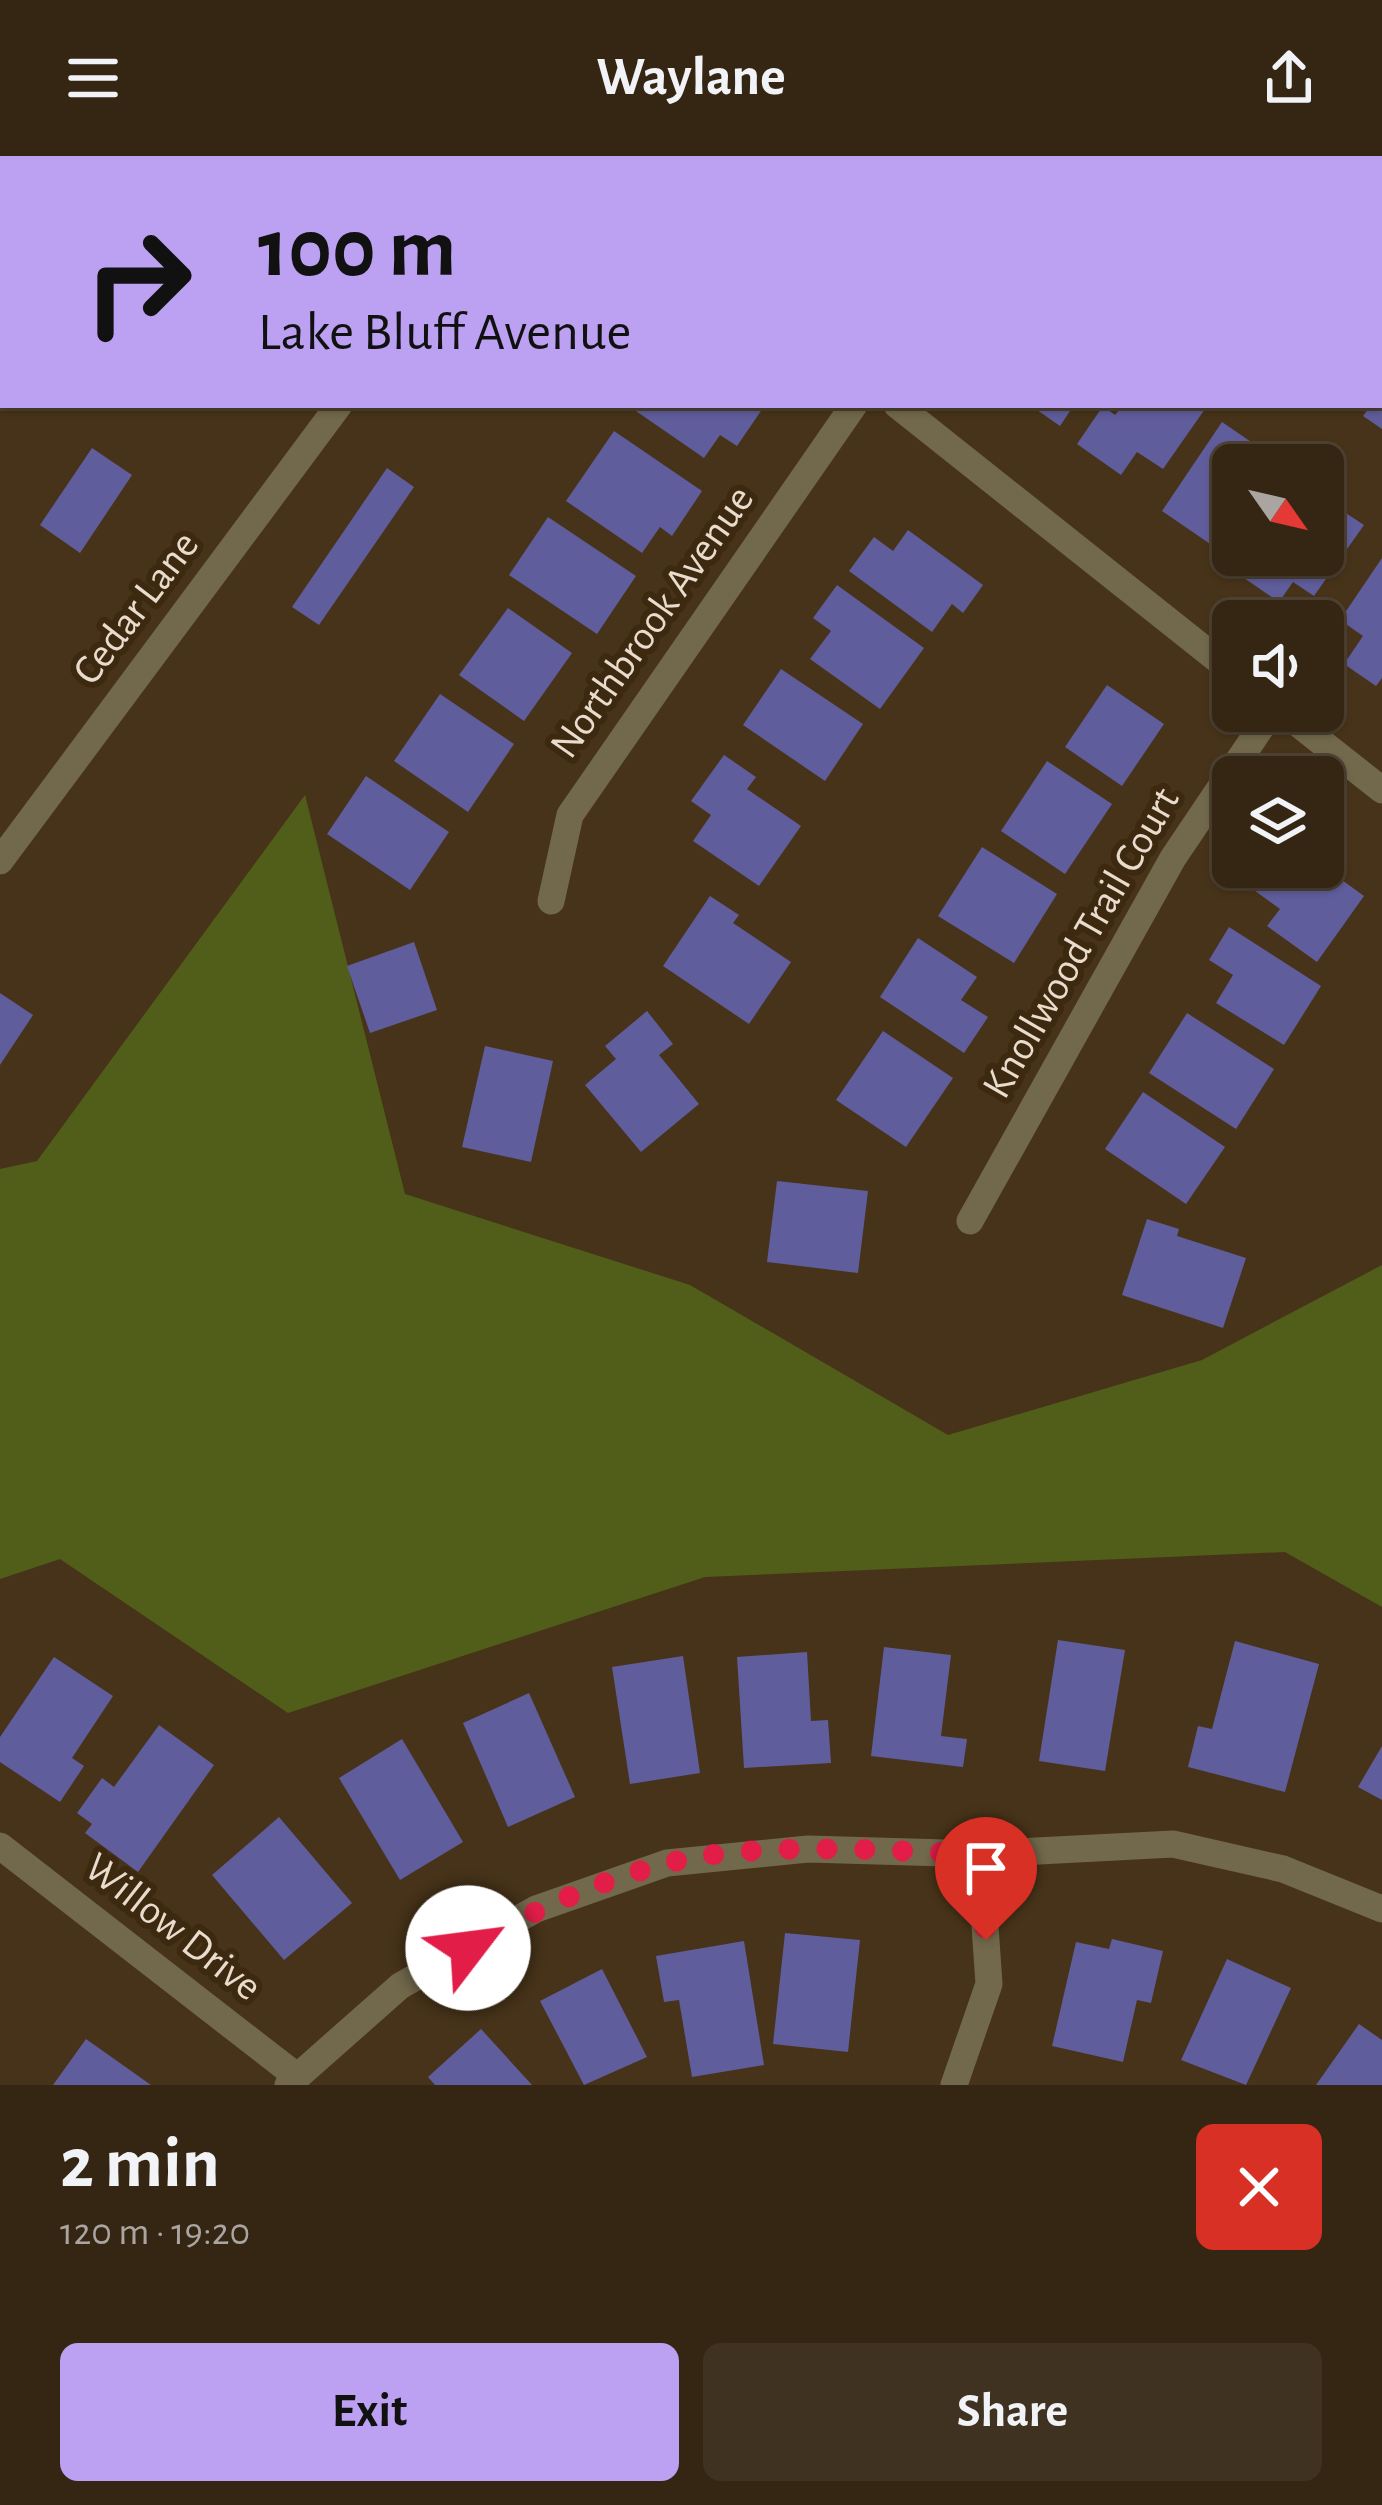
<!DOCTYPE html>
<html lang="en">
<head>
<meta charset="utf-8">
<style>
  body { margin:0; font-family:"Alegreya Sans",sans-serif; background:#403221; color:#f1f3f6; height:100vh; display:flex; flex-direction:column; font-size:45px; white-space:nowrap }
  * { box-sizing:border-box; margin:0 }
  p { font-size:39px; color:#aaa5a0 }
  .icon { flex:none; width:66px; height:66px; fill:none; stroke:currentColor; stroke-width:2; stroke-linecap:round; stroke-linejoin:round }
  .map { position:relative; height:1929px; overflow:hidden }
  .sheet { display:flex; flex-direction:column; background:#352613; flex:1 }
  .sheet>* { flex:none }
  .hud { position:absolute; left:0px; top:0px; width:1383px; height:252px; box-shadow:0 3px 9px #0004,0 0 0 3px #4f4333; background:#bca0f2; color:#111; overflow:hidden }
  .needle { width:78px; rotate:124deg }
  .fabs { position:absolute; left:1212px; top:288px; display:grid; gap:24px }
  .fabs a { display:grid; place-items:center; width:132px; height:132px; border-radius:18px; background:#352613; box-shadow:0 3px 9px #0004,0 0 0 3px #4f4333; font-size:60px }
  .pin { position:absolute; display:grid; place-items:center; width:102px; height:102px; color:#fff; margin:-123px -51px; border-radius:50% 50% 50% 0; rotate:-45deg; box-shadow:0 0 12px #0007 }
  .pin .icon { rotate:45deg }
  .me { position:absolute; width:132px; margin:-66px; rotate:60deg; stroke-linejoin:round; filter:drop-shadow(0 0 9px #0008) }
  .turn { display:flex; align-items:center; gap:42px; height:252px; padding:0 60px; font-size:54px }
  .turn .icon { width:156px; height:156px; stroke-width:2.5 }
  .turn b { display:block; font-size:84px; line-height:102px }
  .round { display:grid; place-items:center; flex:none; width:126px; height:126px; border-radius:18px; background:#403221 }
  .headline { display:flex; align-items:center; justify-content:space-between; height:204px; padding:0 60px }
  h1 { font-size:72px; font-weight:700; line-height:90px }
  .primary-button { display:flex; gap:24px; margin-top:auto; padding:24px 60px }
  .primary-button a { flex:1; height:138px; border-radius:18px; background:#bca0f2; color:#111; font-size:48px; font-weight:700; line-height:138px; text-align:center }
  .primary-button a+a { background:#403221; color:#f1f3f6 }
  header { display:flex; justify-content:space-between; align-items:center; height:156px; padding:0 60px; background:#352613; font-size:54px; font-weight:700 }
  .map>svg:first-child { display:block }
  .green { fill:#515e19 }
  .building { fill:#605d9c }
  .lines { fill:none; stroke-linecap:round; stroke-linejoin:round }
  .street { stroke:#72694c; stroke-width:27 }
  .route { stroke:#e11d48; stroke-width:21; stroke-dasharray:0 37.8 }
  .labels { text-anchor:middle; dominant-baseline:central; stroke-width:12; stroke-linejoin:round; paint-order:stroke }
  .street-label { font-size:42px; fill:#e9dccd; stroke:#3c290f }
</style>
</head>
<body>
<header><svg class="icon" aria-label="menu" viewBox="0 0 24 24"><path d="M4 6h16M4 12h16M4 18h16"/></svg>Waylane<svg class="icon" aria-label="share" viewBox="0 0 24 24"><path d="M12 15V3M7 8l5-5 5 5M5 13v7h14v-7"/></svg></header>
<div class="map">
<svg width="1382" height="1929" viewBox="0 0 1382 1929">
  <rect width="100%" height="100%" fill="#473319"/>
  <!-- green -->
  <path class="green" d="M305,639l100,399 285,91 258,150 254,-75 180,-95v342l-97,-55 -580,25 -417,136 -228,-154 -60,20v-410l37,-8z"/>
  <!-- building -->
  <path class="building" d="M636,249h129l-28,41 -17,-11 -16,23 -71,-49z
    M1030,249h44l-14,21z
    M1123,249h77l5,4 -42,60 -26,-17 -16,23 -44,-31 26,-38 12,9z
    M1371,249h11v24l-19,-13z
    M1222,266l57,39 -46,4v64l-14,21 -57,-39z
    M614,275l88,60 -30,45 -12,-9 -18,26 -76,-52z
    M92,292l40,27 -52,78 -40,-28z
    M387,312l27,19 -95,138 -27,-18z
    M1323,342l41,27 -50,71 -21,-14 -14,20 -35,-24 15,-23h64z
    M548,361l88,59 -39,58 -88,-59z
    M908,374l75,55 -20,28 -11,-9 -20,28 -83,-61 25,-34 19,14z
    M1382,402v120l-6,8 -32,-22 19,-28 -23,-16z
    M837,429l87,63 -44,61 -70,-50 21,-28 -18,-13z
    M508,452l64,45 -48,68 -65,-46z
    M781,513l82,55 -38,57 -82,-56z
    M1107,529l57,39 -42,62 -57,-39z
    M440,538l74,50 -46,68 -74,-51z
    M724,599l32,22 -9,12 54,37 -42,60 -66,-45 18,-26 -20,-14z
    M1047,605l65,43 -47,70 -64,-43z
    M366,620l83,56 -39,58 -83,-56z
    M982,691l75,47 -43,69 -76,-47z
    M1266,711l15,6 4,-6h39l40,29 -47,66 -50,-36 13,-17 -29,-21z
    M710,740l29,19 -6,8 58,39 -42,62 -86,-58z
    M1229,771l92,59 -37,59 -68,-42 17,-28 -24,-15z
    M918,782l59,39 -16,23 27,17 -24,36 -84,-56z
    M414,786l23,68 -67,23 -23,-67z
    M0,837l33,22 -33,50z
    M647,855l26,33 -14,11 40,49 -58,48 -56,-67 31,-26 -11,-13z
    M1187,857l87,56 -38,60 -87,-56z
    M883,875l70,47 -47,69 -70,-47z
    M485,890l68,15 -22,101 -69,-15z
    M1143,936l82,55 -39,57 -81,-55z
    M777,1025l91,10 -10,82 -91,-11z
    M1147,1063l32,10 -2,7 69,22 -23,70 -101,-33z
    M1058,1484l67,10 -20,121 -66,-10z
    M1235,1485l84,23 -34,128 -97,-25 10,-41 14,3z
    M884,1491l67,8 -10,81 26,3 -4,28 -92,-11z
    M807,1496l4,69 17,-1 3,43 -87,5 -7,-111z
    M683,1500l17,117 -70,11 -18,-117z
    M54,1501l59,39 -41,62 12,8 -24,36 -60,-40v-25z
    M529,1537l46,104 -67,30 -45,-104z
    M159,1569l55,40 -76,107 -53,-39 7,-9 -15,-11 25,-35 12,9z
    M402,1583l61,103 -63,38 -61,-102z
    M1382,1590v54l-24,-13z
    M279,1661l73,86 -68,57 -72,-85z
    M785,1777l75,7 -12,112 -75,-8z
    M1112,1783l51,12 -12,52 -14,-3 -14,62 -71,-16 24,-104 33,7z
    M744,1785l20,124 -72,12 -13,-77 -15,2 -8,-46z
    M1227,1803l64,29 -45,97 -65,-25z
    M602,1813l45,88 -63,28 -44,-84z
    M1359,1868l23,16v45h-66z
    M481,1873l51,56h-97l-7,-8z
    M86,1883l65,46h-98z"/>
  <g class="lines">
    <!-- street -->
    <path class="street" d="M1355,0l4,3
      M520,3l2,-3
      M1038,3l2,-3
      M1380,18l2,1
      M897,249l336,267
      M1282,555l100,79
      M0,705l339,-456
      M551,745l19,-86 284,-410
      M970,1065l203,-363 99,-147
      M0,1690l295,229
      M288,1929l112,-99 136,-77 131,-46 141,-14 172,5 193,-10 110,25 99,40
      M954,1929l35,-101 -9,-130"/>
  </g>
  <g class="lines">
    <!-- route -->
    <path class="route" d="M468,1792c62,-36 127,-66 196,-84 91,-24 221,-13 316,-10l6,86"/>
  </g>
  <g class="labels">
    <!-- street labels -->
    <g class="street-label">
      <text transform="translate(136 452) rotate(-53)">Cedar Lane</text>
      <text transform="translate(652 466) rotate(-55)">Northbrook Avenue</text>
      <text transform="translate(1081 787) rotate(-60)">Knollwood Trail Court</text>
      <text transform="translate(173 1771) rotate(38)">Willow Drive</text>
    </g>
  </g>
</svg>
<div class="fabs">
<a><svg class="needle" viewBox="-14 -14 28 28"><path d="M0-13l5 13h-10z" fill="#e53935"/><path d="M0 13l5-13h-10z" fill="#aaa5a0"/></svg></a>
<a><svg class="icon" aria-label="sound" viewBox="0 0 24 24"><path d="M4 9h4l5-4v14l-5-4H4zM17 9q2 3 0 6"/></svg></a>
<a><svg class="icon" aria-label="layers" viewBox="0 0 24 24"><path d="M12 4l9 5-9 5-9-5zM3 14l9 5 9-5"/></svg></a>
</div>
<div class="pin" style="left:986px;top:1784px;background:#d93025"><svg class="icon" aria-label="arrive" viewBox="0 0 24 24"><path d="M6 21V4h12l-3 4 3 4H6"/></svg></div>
<svg class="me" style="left:468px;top:1792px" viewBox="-20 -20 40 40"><circle r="19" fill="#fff"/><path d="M0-13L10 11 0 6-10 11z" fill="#e11d48"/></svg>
<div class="hud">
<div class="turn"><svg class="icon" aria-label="right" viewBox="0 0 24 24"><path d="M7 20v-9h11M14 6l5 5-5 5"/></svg><div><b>100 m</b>Lake Bluff Avenue</div></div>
</div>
</div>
<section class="sheet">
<div class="headline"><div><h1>2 min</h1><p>120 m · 19:20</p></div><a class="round" style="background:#d93025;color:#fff"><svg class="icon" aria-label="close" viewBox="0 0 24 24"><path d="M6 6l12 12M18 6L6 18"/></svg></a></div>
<div class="primary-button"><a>Exit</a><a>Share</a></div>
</section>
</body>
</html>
